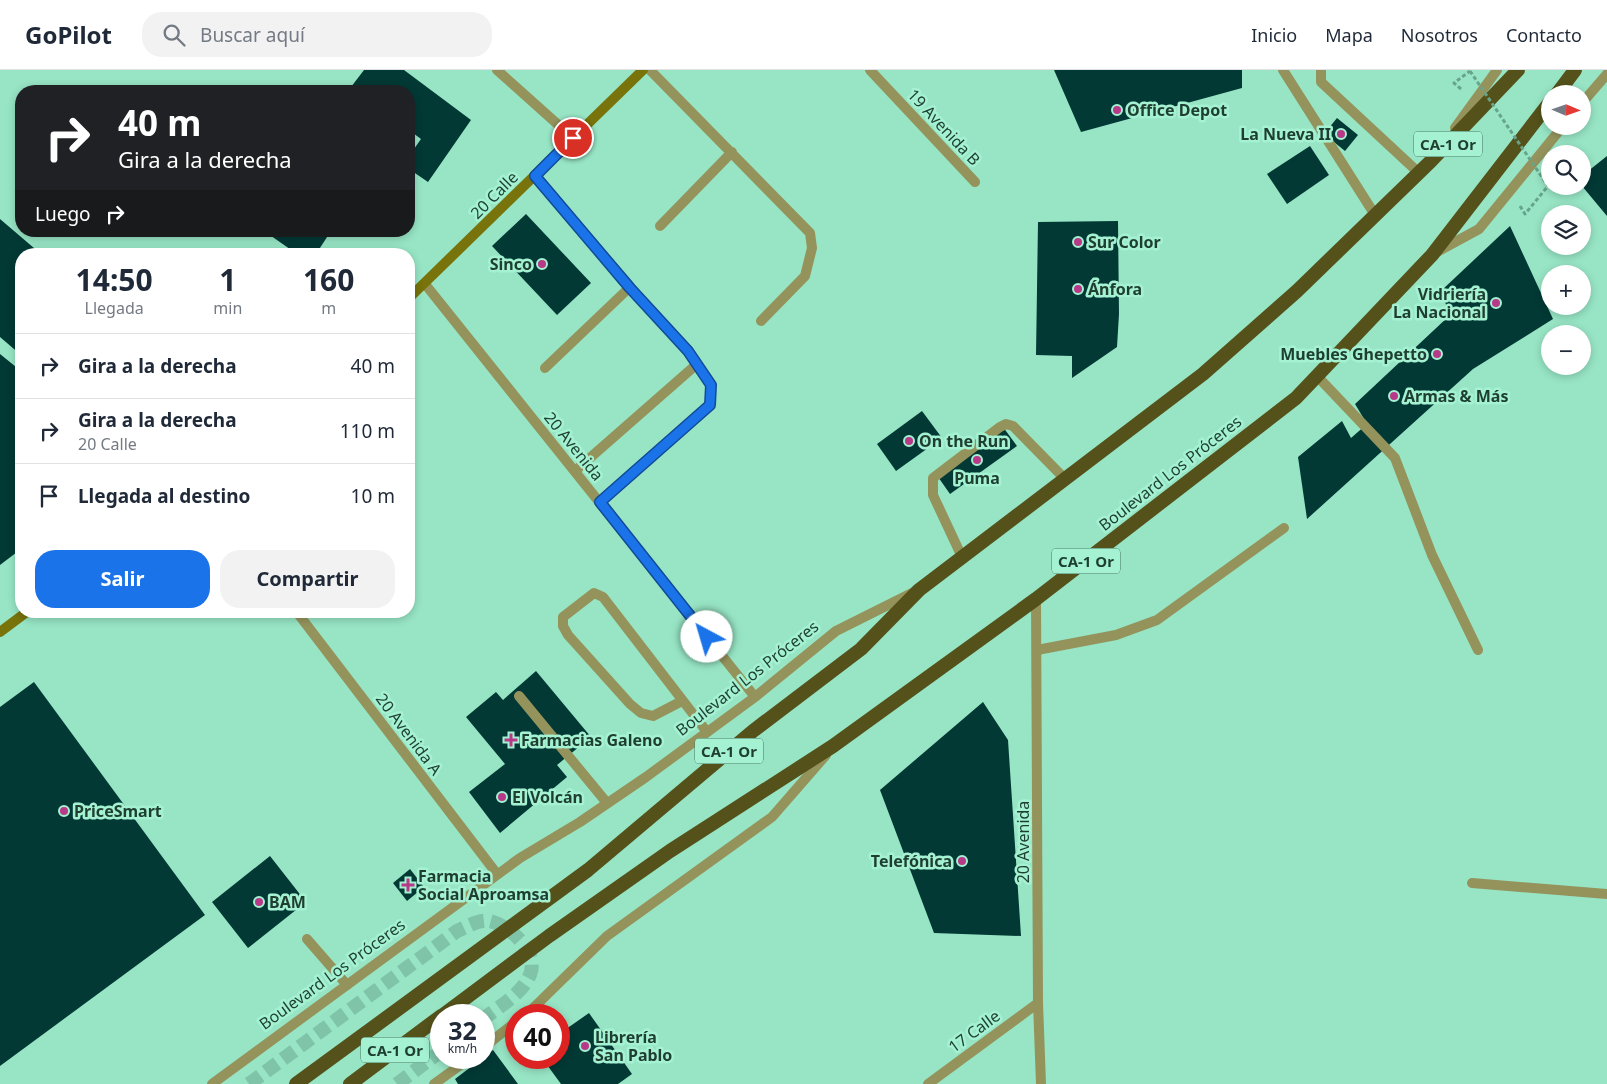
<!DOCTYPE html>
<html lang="es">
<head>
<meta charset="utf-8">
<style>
  body { margin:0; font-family:"Noto Sans",sans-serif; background:#f2f2f3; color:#1f2937; height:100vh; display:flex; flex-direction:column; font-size:19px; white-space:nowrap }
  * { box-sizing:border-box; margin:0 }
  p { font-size:16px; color:#747a83 }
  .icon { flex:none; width:28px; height:28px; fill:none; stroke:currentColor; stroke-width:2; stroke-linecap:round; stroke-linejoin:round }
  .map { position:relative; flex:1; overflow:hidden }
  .drawer { position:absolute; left:15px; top:178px; width:400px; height:370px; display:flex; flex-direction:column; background:#fff; border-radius:20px; box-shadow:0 2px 8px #0003 }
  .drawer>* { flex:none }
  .banner { position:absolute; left:15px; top:15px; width:400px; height:152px; border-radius:20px; box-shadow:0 2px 8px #0003; background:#202124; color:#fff; overflow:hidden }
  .needle { width:32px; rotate:92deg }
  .buttons { position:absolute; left:1541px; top:15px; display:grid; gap:10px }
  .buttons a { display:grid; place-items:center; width:50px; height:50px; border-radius:50%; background:#fff; box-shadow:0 2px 8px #0003; font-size:25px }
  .speed { position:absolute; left:430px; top:934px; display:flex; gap:10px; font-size:25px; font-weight:700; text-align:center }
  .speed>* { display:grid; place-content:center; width:65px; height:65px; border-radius:50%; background:#fff; box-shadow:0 2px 8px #0003; line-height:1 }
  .speed small { font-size:12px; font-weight:400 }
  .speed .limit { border:8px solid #d22; background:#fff; color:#111 }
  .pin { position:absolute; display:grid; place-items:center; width:42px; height:42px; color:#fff; margin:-21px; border:2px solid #fff; border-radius:50%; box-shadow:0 1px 5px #0007 }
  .me { position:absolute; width:55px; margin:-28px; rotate:321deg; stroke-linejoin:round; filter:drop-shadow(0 0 4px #0008) }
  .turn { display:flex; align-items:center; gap:18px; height:105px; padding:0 20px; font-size:22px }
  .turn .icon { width:65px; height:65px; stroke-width:2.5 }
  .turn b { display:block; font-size:35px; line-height:42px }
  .then { display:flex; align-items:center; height:48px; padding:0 20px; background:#0003; gap:10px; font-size:19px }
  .eta { display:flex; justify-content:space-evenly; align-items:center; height:85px; text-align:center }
  .eta b { font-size:30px; font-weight:700; line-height:35px }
  .primary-button { display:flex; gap:10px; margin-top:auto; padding:10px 20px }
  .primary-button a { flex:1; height:58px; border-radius:20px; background:#1a73e8; color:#fff; font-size:20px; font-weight:700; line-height:58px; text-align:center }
  .primary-button a+a { background:#f2f2f3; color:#1f2937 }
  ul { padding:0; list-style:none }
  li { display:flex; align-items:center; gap:15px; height:65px; padding:0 20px; border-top:1px solid #e0e1e3 }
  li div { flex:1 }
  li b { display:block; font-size:19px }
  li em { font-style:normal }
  header { display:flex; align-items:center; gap:30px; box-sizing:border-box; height:70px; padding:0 25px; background:#fff; border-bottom:1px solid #e0e1e3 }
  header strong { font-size:24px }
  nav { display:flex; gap:28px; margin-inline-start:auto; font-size:18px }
  .search { width:350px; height:45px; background:#f2f2f3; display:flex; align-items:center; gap:12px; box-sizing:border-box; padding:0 18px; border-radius:20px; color:#747a83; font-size:19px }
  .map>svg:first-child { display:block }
  .building { fill:#023935 }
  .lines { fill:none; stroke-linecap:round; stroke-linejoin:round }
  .trunk-tunnel { stroke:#7fc4a8; stroke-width:14; stroke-dasharray:14 7; stroke-linecap:butt }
  .path { stroke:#68a48c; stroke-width:3; stroke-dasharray:4 2.5; stroke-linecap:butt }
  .service { stroke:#95935c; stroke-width:10 }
  .minor { stroke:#95935c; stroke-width:10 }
  .tertiary { stroke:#95935c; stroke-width:10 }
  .secondary { stroke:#78730a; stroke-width:10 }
  .trunk { stroke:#54521a; stroke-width:14 }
  .path-bridge { stroke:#68a48c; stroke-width:3; stroke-dasharray:4 2.5; stroke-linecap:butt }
  .route-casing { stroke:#114b97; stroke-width:12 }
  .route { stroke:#1a73e8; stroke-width:9 }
  .poi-dot { fill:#b73987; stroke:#a4f2d2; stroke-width:2 }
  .labels { text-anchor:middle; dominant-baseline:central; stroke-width:5; stroke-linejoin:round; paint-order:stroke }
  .shield { fill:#a4f2d2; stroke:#467462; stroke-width:1 }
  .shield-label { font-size:15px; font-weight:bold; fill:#1e3e32 }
  .poi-label { font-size:16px; font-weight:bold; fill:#1e3e32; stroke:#a4f2d2; text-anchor:start }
  .street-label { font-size:16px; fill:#1e3e32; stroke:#a4f2d2 }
</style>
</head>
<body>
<header>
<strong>GoPilot</strong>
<div class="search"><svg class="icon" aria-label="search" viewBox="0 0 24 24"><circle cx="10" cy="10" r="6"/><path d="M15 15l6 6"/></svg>Buscar aquí</div>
<nav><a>Inicio</a><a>Mapa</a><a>Nosotros</a><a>Contacto</a></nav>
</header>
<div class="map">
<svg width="1607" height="1014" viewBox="0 0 1607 1014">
  <rect width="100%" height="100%" fill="#97e5c5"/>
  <!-- building -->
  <path class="building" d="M364,0h40l67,50 -43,62 -19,-13v-13l12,-17 -12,-9v-39h-52l-6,-4z
    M1054,0h188v18l-161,44z
    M1337,48l21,17 -13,16 -21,-17z
    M1310,76l19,29 -42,29 -20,-30z
    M1607,86v60l-25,-30v-10z
    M526,144l65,69 -34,32 -65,-69z
    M0,149l41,35h-20v101l-21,-18z
    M1118,151l1,93 -2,33 -45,31v-22l-36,-1 2,-133z
    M1510,156l43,93 -80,50 -166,150 -9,-62 44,-36 9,17 16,-14 -12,-20 94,-88 -7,-26z
    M264,161h67l-15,23h-19z
    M0,284l21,17v178l-21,16z
    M922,341l20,27 -46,33 -19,-27z
    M1003,357l14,19 -67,48 -14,-20z
    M536,601l55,66 -34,28 10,12 -67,56 -31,-41 36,-28 -39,-47 30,-25 7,8z
    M34,612l171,233 -205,151v-359z
    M983,632l25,38 13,196 -87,-3 -54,-143z
    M270,786l36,46 -58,46 -36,-46z
    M410,799l14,18 -17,14 -14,-18z
    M589,943l43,61 -14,10h-57l-19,-26h17v-24z
    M493,980l25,34h-60l-3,-5z"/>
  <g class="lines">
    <!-- trunk-tunnel -->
    <path class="trunk-tunnel" d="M249,1014l208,-153c10,-4 22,-12 33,-10 21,5 51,33 39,56 -9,18 -30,30 -45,41
      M397,1014l44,-33"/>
    <!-- path -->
    <path class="path" d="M1461,19l-7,-6 16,-12
      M1520,136l5,8 23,-28"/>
    <!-- service -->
    <path class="service" d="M650,0l160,163 2,15 -7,28 -44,45
      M1283,0l92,145
      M1321,0v12l98,91
      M535,106l95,111 58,64 23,34 -1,20 -111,97
      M660,156l72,-74
      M545,298l85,-81
      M575,401l122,-107
      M962,487l-29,-62v-17l67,-51 6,-3 7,2 52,53
      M1037,580l79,-15 41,-15 127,-92
      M519,626l88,107
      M682,631l-29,15 -12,-3 -11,-9 -62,-69 -5,-9v-9l31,-24 9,4 104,135
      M1472,813l135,11
      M307,869l40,46"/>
    <!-- minor -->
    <path class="minor" d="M497,0l76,68
      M870,0l105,112
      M1317,306l78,82 37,97 46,95
      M1036,529l2,404 3,81
      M296,541l201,263
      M928,1014l110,-81"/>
    <!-- tertiary -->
    <path class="tertiary" d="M1582,33l25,-29
      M1455,58l42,-58
      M1435,183l44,-24 84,-103
      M425,214l330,413
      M526,945l81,-79 165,-119 54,-62
      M484,977l32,-25
      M212,1014l308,-226 60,-36 66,-45 109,-80 81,-66 76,-38
      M434,1014l36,-26"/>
    <!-- secondary -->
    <path class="secondary" d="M409,228l234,-228
      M0,562l28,-21"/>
    <!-- trunk -->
    <path class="trunk" d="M1557,24l18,-24
      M443,945l106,-79 121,-85 163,-105 203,-147 260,-201 136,-143 118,-153
      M296,1014l292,-214 165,-139 108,-82 58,-59 284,-216 94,-83 134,-130 87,-91
      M350,1014l91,-68"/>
    <!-- path-bridge -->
    <path class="path-bridge" d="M1470,1l78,115"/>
  </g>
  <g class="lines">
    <!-- route casing -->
    <g class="route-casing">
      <path id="route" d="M573,68l-38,38 95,112 58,63 23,34 -1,20 -110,97 107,135"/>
    </g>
    <!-- route -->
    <use href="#route" class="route"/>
  </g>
  <!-- markers -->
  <g class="poi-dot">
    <circle cx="1117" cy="40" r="5"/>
    <circle cx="1341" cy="64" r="5"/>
    <circle cx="1078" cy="172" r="5"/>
    <circle cx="542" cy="194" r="5"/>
    <circle cx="1078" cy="219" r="5"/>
    <circle cx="1496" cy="233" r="5"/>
    <circle cx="1437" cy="284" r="5"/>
    <circle cx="1394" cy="326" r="5"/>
    <circle cx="909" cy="371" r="5"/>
    <circle cx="977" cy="390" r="5"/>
    <path d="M508.5 662.5h5v5h5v5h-5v5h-5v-5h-5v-5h5z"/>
    <circle cx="502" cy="727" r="5"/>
    <circle cx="64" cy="741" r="5"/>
    <circle cx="962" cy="791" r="5"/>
    <path d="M405.5 807.5h5v5h5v5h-5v5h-5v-5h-5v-5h5z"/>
    <circle cx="259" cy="832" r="5"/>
    <circle cx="585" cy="976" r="5"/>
  </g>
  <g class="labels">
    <!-- shield labels -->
    <g class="shield">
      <rect x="1414" y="61.5" width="68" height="25" rx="4"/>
      <rect x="1052" y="478.5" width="68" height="25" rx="4"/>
      <rect x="695" y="668.5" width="68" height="25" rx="4"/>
      <rect x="361" y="967.5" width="68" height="25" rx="4"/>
    </g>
    <g class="shield-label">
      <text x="1448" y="74">CA-1 Or</text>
      <text x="1086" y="491">CA-1 Or</text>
      <text x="729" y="681">CA-1 Or</text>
      <text x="395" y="980">CA-1 Or</text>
    </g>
    <!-- poi labels -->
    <g class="poi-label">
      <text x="1127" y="40">Office Depot</text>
      <text x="1331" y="64" text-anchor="end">La Nueva II</text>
      <text x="1088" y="172">Sur Color</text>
      <text x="532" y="194" text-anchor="end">Sinco</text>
      <text x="1088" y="219">Ánfora</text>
      <text x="1486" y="224" text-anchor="end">Vidriería<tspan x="1486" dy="18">La Nacional</tspan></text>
      <text x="1427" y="284" text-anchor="end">Muebles Ghepetto</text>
      <text x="1404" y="326">Armas &amp; Más</text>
      <text x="919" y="371">On the Run</text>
      <text x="977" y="408" text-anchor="middle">Puma</text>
      <text x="521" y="670">Farmacias Galeno</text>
      <text x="512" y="727">El Volcán</text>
      <text x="74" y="741">PriceSmart</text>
      <text x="952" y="791" text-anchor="end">Telefónica</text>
      <text x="418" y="806">Farmacia<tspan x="418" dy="18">Social Aproamsa</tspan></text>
      <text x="269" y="832">BAM</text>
      <text x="595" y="967">Librería<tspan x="595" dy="18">San Pablo</tspan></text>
    </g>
    <!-- street labels -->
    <g class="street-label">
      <text transform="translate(944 57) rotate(47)">19 Avenida B</text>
      <text transform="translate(494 125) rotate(-45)">20 Calle</text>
      <text transform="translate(574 376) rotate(51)">20 Avenida</text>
      <text transform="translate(1170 403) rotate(-38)">Boulevard Los Próceres</text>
      <text transform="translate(747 608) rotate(-38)">Boulevard Los Próceres</text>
      <text transform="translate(409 664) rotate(53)">20 Avenida A</text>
      <text transform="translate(1023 772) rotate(-90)">20 Avenida</text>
      <text transform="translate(332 904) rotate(-36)">Boulevard Los Próceres</text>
      <text transform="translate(974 961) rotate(-36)">17 Calle</text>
    </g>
  </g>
</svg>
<div class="buttons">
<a><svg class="needle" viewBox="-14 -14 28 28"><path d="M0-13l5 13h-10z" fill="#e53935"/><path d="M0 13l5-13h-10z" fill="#747a83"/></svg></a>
<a><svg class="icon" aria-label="search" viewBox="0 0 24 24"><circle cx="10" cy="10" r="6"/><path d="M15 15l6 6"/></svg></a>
<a><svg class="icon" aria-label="layers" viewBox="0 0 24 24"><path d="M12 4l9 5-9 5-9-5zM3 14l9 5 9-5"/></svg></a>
<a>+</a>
<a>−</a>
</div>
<div class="speed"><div>32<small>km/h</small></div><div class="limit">40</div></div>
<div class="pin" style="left:573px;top:68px;background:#d93025"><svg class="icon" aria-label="arrive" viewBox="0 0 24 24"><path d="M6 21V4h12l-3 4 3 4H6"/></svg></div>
<svg class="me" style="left:707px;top:567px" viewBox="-20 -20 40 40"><circle r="19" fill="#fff"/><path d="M0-13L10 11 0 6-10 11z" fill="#1a73e8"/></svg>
<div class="banner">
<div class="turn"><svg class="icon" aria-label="right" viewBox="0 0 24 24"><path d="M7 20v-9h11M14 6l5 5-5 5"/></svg><div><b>40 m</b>Gira a la derecha</div></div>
<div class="then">Luego<svg class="icon" aria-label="right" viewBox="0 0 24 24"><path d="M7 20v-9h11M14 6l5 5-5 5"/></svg></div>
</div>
<section class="drawer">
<div class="eta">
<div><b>14:50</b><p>Llegada</p></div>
<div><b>1</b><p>min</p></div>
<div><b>160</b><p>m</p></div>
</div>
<ul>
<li><svg class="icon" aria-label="right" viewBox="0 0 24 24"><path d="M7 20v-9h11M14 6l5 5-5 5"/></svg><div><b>Gira a la derecha</b></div><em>40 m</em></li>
<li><svg class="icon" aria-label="right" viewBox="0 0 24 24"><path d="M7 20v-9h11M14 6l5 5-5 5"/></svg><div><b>Gira a la derecha</b><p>20 Calle</p></div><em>110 m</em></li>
<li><svg class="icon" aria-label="arrive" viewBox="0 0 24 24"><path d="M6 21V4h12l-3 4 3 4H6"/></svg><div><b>Llegada al destino</b></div><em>10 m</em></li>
</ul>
<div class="primary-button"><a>Salir</a><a>Compartir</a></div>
</section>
</div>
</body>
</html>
